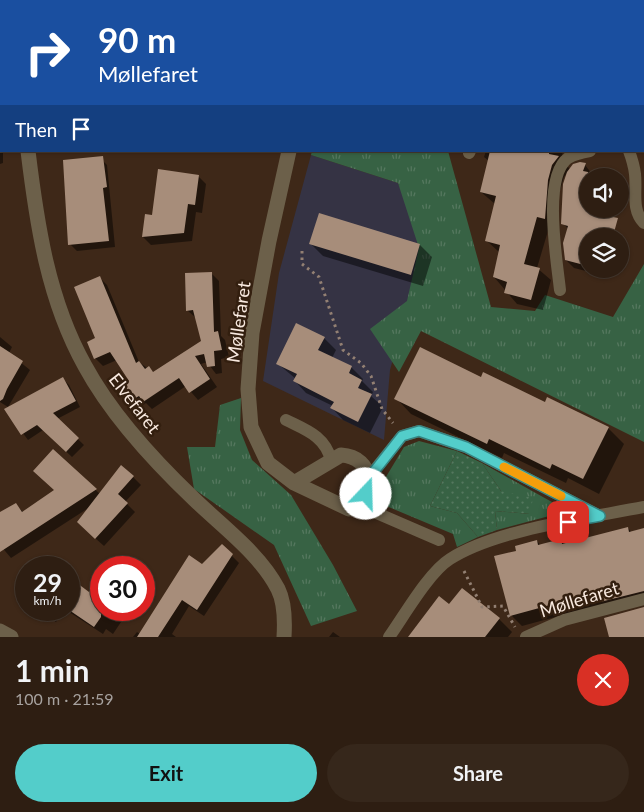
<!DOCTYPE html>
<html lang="en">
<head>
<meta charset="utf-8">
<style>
  body { margin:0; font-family:Lato,sans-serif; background:#36271b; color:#f1f3f6; height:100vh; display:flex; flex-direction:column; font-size:19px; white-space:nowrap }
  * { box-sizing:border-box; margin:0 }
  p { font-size:16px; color:#a7a29f }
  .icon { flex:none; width:28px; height:28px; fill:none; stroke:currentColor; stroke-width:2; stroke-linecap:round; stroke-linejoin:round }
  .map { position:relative; height:637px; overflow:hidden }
  .sheet { display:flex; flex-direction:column; background:#2e1e12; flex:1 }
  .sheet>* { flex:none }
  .guide { position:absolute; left:0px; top:0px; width:645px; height:152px; box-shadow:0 1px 4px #0004,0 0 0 1px #493c32; background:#1a4fa0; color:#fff; overflow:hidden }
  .buttons { position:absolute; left:579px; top:168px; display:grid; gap:10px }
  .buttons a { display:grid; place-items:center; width:50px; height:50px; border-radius:50%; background:#2e1e12; box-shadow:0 1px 4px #0004,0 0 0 1px #493c32; font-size:25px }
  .speed { position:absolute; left:15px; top:556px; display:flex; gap:10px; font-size:25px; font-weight:700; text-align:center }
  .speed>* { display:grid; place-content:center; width:65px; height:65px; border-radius:50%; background:#2e1e12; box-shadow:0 1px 4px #0004,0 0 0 1px #493c32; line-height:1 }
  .speed small { font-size:12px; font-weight:400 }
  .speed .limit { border:8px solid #d22; background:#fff; color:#111 }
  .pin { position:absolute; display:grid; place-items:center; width:42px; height:42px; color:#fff; margin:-21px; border-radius:10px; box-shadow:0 2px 8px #0006 }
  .me { position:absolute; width:55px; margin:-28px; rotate:21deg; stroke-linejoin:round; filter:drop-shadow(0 0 4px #0008) }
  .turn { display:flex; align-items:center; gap:18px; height:105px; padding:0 15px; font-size:22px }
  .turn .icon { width:65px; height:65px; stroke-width:2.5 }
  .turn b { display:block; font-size:35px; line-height:42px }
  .then { display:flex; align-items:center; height:48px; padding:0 15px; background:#0003; gap:10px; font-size:19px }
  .round { display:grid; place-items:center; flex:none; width:52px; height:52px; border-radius:26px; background:#36271b }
  .overview { display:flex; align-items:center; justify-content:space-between; height:85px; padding:0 15px }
  h1 { font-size:30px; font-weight:700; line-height:38px }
  .button { display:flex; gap:10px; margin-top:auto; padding:10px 15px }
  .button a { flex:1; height:58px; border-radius:30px; background:#53cdca; color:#111; font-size:20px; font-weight:700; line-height:58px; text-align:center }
  .button a+a { background:#36271b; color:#f1f3f6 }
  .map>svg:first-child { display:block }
  .education { fill:#353344 }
  .grass { fill:url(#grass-tufts) }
  .park { fill:url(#park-dots) }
  .shadow { fill:#0007 }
  .building { fill:#a78d7a }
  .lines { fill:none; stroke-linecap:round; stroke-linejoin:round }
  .path { stroke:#938073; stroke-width:3; stroke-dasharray:2.5 4; stroke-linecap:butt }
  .lane { stroke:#6c604a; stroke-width:12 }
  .street { stroke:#6c604a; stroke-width:15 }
  .route-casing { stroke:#368583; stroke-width:12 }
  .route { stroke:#53cdca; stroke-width:9 }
  .slow { stroke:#f59e0b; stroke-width:9 }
  .labels { text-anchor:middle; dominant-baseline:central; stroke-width:5; stroke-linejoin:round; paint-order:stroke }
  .street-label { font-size:18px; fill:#f8e9df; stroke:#331f0f }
</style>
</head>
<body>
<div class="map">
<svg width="644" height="637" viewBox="0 0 644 637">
  <defs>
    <pattern id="grass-tufts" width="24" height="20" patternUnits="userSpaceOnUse" patternTransform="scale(1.25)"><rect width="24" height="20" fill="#376244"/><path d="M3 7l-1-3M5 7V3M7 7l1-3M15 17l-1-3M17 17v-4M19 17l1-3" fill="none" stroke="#55785f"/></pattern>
    <pattern id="park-dots" width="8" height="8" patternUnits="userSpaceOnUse" patternTransform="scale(1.25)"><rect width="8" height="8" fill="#376244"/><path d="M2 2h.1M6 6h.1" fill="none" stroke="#55785f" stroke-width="1.8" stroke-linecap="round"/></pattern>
  </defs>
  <rect width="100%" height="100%" fill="#3e2818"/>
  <!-- education -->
  <path class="education" d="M311,155l87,28 27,61 -35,126 -6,70 -121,-59 16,-108z"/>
  <!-- grass -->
  <path class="grass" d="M312,151h136l43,156 44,4 10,-16 68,22 31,-53v178l-223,-111 -22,41 -29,-43 37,-28 12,-53 -21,-65 -87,-28z
    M241,398l-1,32 12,30 39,35 42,70 24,46 -46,15 -37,-81 -80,-56 -7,-42h28l5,-42z
    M419,441l38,10 -27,55 27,7 21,24 -21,10 -4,-13 -81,-34 32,-53z
    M482,463l86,48 -71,19 -2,-19 35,3 -29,-23z"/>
  <!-- park -->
  <path class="park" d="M457,451l25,12 19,28 32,7 -3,16 -35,-3 2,19 -19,7 -21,-24 -27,-7z"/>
  <!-- shadow -->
  <path class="shadow" d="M41,0h30v1h-30z
    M107,0h119v1h-119z
    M429,0h43l-43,1z
    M511,0h133v135v-134z
    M0,142l3,9v12l-3,1z
    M486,151h77l-2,9 10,10 14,-5 7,9 8,2h-12v33h22l-7,27h-15v33h7l-1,4 -20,-5 -8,-8 2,-31 -5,-6 6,-53 -5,7 -27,91 14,12 -8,30 -26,-6 -23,-27 5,-25 -12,-11 8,-37 -14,-12 8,-31 -5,-4z
    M100,158l7,7 8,82 -38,4 -7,-7z
    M198,176l8,8 -4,29 -6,-1 -4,29 -41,4 -8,-8 10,-21z
    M320,215l100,30 12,12 -9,29 -100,-30 -12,-12z
    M211,273l8,8 2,55 4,4 4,17 -8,2 1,14 -6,1 -9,-12 -6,2 16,23 -19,13 -12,-14 -34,23 -6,-6 -7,5 -17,-21 9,-6 -14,-21 -14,6 -8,-8 5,-80 7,7 32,77 15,11 48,-32 -6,-23 -9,-8z
    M0,337l12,10 -3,6 21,17 -22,37 -8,-5z
    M324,338l12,12 -4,8 19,9 12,12 -1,2 11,11 -2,4 12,11 -13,26 -27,-13 -11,-12 1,-2 -27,-13 -11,-12 1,-2 -19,-16z
    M63,379l6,6 11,22 -23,12 27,26 -12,12 -29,-27 -15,10 -17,-23z
    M482,379l64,25 2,-6 60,30 16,16 -25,50 -31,-16 -2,5 -62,-30 -2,5 -91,-44 -15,-16z
    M53,451l47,43 33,-17 8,8 -16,17 10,10 -31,34 -18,-16 4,-23 -79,51 -11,-13v-31l16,-9 7,7 33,-22z
    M628,528l4,5 12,-3v75l-59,4 -63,17 -10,-10 6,-65 19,-10 4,5 20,-5 4,4z
    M222,546l17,17 -35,53 -15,-10 -17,28 4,3h-43l4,-5 3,2z
    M48,563l6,5h-9z
    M69,579l20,14 9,-13 3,2v28h28l-16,24 -7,-5 -3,5 -37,-24h3z
    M449,605l50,14 13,13 -4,5h-98z
    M39,610h25l-8,12z
    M333,632l7,5h-11z"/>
  <!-- building -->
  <path class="building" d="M490,151h59v3l10,2 -7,9 -4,15 -3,39 -8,-2 -13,47 16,4 -9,32 -27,-7 3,-11 -14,-5 7,-32 -15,-4 11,-45 -16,-4z
    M103,156l4,31 -4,1 6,53 -41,4 -5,-85z
    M580,162l6,1 -3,8 5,1v37h16l-1,6 15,3 -5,18h-25v30l-23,-6 -2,-17 5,-17 -7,-2 2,-40 4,-12 6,-8z
    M158,169l41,6 -4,30 -7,-1 -4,29 -42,4 3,-23 7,1z
    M319,213l101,31 -9,31 -102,-31z
    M212,272l2,60 4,-1 4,19 -8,1 1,15 -8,1 -3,-13 -9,2 15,23 -21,14 -10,-15 -36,24 -4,-6 -9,5 -9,-14 8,-6 -19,-29 -16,7 -7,-17 8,-4 -21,-51 26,-11 36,87 3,-2 6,8 4,-3 4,6 48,-31 -8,-31 -7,1 -1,-38z
    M296,323l29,14 -7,13 34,16 -3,7 13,7 -4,8 14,6 -14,28 -28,-14 4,-6 -41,-21 4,-7 -21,-10z
    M0,346l23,15 -16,28 -4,10 -3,2z
    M420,347l61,30 2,-5 62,30 2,-5 62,30 -26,52 -31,-15 -2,5 -61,-30 -2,5 -93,-45z
    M63,377l13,24 -23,12 26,25 -13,14 -29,-27 -16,10 -17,-26z
    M53,449l44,40 -97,63v-40l16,-9 6,9 32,-22 -21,-19z
    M121,465l13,11 -16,18 10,9 -33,36 -18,-17z
    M628,527l1,5 15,-4v63l-44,11 -1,-4 -22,6 -1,-6 -66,18 -16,-60 22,-5 -1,-5 22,-6 1,5 23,-6 1,5z
    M222,544l11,10 -36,56 -15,-10 -24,37h-21l52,-82 13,9z
    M101,573v44l-7,10 -25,-17v-33l20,15z
    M462,588l38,30 -15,19h-77l31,-41 10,8z
    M644,607v30h-35l-5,-19z"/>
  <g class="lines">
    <!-- path -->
    <path class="path" d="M302,251v13l17,13 24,73 18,13 10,13 11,33 11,14
      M464,571l18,36 21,-1 12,21"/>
    <!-- lane -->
    <path class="lane" d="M497,1v-1
      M644,78v-1
      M629,151c3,8 5,15 6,23 2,17 -4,36 9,49
      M469,153l1,-2
      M560,290c-3,-29 -18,-113 8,-132 5,-3 16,-6 22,-7
      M286,420c20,10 39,16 45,40
      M369,477l33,-41 17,-5 47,16 134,69
      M358,505l81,35
      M389,637c15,-21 40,-65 61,-78 47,-30 138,-41 194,-52
      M526,637l38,-17 80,-21"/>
    <!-- street -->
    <path class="street" d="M14,0v1
      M337,1l1,-1
      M28,151c9,74 20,149 57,215 27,50 69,95 110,134 28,27 65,54 83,89 7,14 7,32 6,48
      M289,151l-20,90 -17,92 -4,56 3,38 17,36 26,20 55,26c28,-13 26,-52 -8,-54l-47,28
      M0,631l11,6"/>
  </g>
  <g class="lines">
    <!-- route casing -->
    <g class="route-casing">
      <path id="route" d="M366,494l3,-16 33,-42 17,-5 47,16 134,69 -32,6"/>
    </g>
    <!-- route -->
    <use href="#route" class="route"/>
    <!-- slow -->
    <path class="slow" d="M504,467l57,29"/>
  </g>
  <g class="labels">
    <!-- street labels -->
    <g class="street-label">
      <text transform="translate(238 322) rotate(-82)">Møllefaret</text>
      <text transform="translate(135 403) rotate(52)">Elvefaret</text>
      <text transform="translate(579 599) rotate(-17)">Møllefaret</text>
    </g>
  </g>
</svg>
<div class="buttons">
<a><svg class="icon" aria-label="sound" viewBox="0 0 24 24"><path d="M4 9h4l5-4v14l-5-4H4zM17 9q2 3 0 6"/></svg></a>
<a><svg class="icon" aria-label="layers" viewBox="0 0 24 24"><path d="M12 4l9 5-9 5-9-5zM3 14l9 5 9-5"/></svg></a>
</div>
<div class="speed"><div>29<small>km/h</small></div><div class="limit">30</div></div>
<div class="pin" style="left:568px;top:522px;background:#d93025"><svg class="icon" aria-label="arrive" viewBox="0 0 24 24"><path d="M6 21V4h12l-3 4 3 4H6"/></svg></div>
<svg class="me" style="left:366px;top:494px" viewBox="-20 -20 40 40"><circle r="19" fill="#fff"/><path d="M0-13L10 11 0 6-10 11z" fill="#53cdca"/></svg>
<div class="guide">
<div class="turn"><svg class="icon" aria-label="right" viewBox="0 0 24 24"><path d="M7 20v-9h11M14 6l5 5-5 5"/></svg><div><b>90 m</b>Møllefaret</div></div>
<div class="then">Then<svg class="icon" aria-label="arrive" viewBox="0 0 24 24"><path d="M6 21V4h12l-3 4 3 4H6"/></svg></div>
</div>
</div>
<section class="sheet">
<div class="overview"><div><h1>1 min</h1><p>100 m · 21:59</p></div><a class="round" style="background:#d93025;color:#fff"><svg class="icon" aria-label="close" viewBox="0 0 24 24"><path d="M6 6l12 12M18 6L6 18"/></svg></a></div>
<div class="button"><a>Exit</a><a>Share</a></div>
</section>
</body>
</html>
